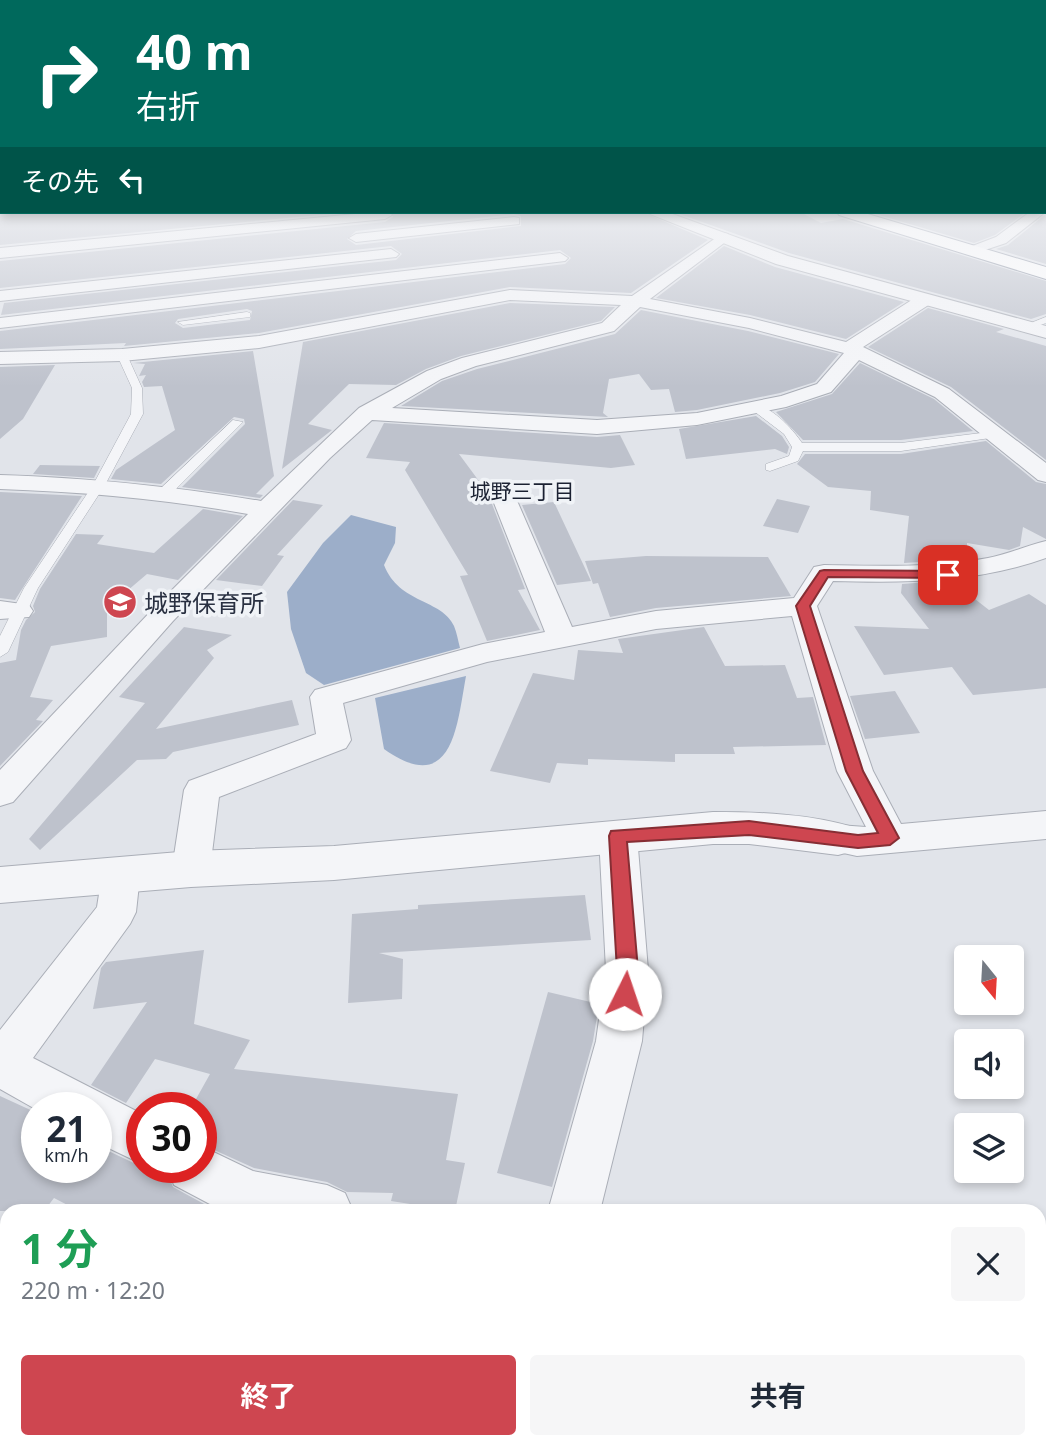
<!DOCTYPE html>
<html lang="ja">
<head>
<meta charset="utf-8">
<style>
  body { margin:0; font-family:"Noto Sans","Noto Sans JP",sans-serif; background:#f6f6f7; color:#1f2937; height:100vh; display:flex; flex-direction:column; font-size:26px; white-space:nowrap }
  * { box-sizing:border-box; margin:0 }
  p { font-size:23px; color:#747a83 }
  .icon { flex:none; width:38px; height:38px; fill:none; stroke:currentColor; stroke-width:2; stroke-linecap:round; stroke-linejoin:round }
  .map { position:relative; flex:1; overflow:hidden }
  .sheet { position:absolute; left:0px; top:1204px; width:1046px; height:245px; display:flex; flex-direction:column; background:#fff; border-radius:21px 21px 0 0; box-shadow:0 4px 10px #0003 }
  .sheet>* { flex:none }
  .top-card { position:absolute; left:0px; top:0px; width:1046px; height:214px; box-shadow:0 4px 10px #0003; background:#00695c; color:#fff; overflow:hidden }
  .needle { width:46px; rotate:162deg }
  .controls { position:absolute; left:954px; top:945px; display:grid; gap:14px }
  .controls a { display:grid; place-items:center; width:70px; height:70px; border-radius:7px; background:#fff; box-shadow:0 4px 10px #0003; font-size:35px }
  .speed { position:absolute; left:21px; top:1092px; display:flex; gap:14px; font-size:35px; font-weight:700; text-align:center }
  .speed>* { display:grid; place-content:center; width:91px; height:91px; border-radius:50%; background:#fff; box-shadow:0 4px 10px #0003; line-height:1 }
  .speed small { font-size:18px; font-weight:400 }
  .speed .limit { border:10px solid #d22; background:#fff; color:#111 }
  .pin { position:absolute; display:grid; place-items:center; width:60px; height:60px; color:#fff; margin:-30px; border-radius:14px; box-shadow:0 4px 10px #0006 }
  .me { position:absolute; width:77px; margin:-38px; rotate:4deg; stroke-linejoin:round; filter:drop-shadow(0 0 5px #0008) }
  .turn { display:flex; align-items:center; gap:24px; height:147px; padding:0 21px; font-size:32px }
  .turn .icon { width:91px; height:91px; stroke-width:2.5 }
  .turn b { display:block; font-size:49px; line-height:60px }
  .then { display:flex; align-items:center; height:66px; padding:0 21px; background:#0003; gap:14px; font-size:26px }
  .round { display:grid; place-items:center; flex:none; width:74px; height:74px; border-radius:7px; background:#f6f6f7 }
  .head { display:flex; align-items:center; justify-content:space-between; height:119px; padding:0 21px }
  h1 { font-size:42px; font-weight:700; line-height:52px; color:#1e9e55 }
  .primary-button { display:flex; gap:14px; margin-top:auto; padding:14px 21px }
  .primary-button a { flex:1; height:80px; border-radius:7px; background:#ce4650; color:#fff; font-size:28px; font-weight:700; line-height:80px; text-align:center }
  .primary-button a+a { background:#f6f6f7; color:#1f2937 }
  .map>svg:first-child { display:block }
  .water { fill:#9caec9 }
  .building { fill:#bec2cc; fill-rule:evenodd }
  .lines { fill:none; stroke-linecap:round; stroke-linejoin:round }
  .service-casing { stroke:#aaaeb7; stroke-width:1 }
  .minor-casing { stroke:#aaaeb7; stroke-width:2 }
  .tertiary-casing { stroke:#aaaeb7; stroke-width:2 }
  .trunk-casing { stroke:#8890a0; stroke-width:2 }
  .service { fill:#f4f5f8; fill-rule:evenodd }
  .minor { fill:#f4f5f8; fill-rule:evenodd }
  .tertiary { fill:#f4f5f8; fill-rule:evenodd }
  .trunk { fill:#fff; fill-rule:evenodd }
  .route { fill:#ce4650; stroke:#862e34; stroke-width:2 }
  .labels { text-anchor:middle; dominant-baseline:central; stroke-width:7; stroke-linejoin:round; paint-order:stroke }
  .far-neighbourhood-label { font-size:21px; fill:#1b2132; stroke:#f0f3f7 }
  .poi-label { font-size:24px; fill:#293041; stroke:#f0f3f7; text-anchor:start }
</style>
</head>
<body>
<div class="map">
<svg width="1046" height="1449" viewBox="0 0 1046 1449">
  <rect width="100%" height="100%" fill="#e1e4ea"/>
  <!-- water -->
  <path class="water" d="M351,515l45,12 -1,16 -11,22c15,39 58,34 70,61 3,7 4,15 6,22l-136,37 -18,-12 -15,-44 -4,-37 36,-49z
    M466,676c-9,49 -13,122 -82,73l-9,-51z"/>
  <!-- building -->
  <path class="building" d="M0,212h351l-351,33z
    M392,212h250l66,28 -77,53 -121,-6 -251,46 -135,13 2,-3 -126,6v-18l565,-67 6,-6 -11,-8 -559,65 3,-12 392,-43 6,-6 -11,-8 -391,42v-27l385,-39 8,-5zM514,214l7,2v10l-165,19 -9,-6 9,-8zM247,309l5,2 -2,9 -67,8 -8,-5 3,-4z
    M674,212h126l21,11 22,-4 203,62v33l-15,5 -242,-66z
    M869,212h157l-31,23 -21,8z
    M1046,214v50l-50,-15 12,-4z
    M724,246l51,21 129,35 -58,37 -96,-24 -94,-17z
    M510,303l105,4 -14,14 -140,35 -35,13 -30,16 -47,-1 -41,40 24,6 -50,39 21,-127z
    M928,308l76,21 -8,3 50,14v114l-95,-73 -83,-40z
    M641,310l107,21 91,23 -24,28 -35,11 -83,17 -22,2 -6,-23 -18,1 -12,-16 -30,5 -6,34 5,4 -207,-11 41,-25 35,-12 138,-35z
    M253,351l21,125 -18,18 7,1 -3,3 -78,-11 63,-63 -1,-5 -10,-2 -73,67 -50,-5 5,-9 59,-40 -13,-44 -18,1 -2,-5 4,-7 -7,1 6,-12 -12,-1z
    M860,363l74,36 39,32 -72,9h-98l-27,-28 56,-18z
    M55,365l-32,54 -23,20v-72z
    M756,416l26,20 7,11 -2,7 -12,-5 -89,10 -7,-30z
    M384,423l213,14 23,-2 15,30 -24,3 -152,-14 34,46 -1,4 33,85 -7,1 22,40 -53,11 -27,-65 8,-1 -63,-105 5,-8 -44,-4z
    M986,441l50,41 10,2v55l-23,-12 -3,19 -11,4 -42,-7v16l-63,4 5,-47 -39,-6 1,-19 -43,-4 -31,-23 8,-10h96z
    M40,465l60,1 -6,12 -61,-4z
    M0,492l82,4 -67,104 -15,-2z
    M777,499l33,7 -12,27 -35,-7z
    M293,500l30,5 -46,50 7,1 -22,30 -46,-6z
    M554,502l37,79 -34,4 -35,-80z
    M203,509l40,7 -65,64 -31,-6 -40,34v29l-56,9 -21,51 23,3 -17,20 7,1 -43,45v-103l16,-3 5,-30 5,-10 9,-8 -2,-6 7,-17 36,-55 28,1 -7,9 57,9z
    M646,556l122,1 23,39 -135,12 -46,9 -12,-34 -5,1 -8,-23z
    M967,579l-1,13 23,18 40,-16 17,11v83l-73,7 -21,-28 -68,8 -30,-49 75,3 -28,-36 1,-9z
    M184,627l48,8 -25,15 7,8 -58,71 136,-29 7,25 -126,27 -7,7 -29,1 -97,90 -11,-11 116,-136 -26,-6z
    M704,627l21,39 60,-1 12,33 16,-1 13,48 -93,2 2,7h-60v8l-87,-3v6l-31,-2 -7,20 -60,-12 43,-98 41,7 4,-30 45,3 -5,-14z
    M895,691l25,42 -55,6 -15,-43z
    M585,895l6,45 -212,13 24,6 -1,40 -54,4 4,-89 66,-5v-4z
    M204,950l-10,74 56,16 -16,29 224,25 -12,66 19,3 -10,48 -64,-10 2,-8 -46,-1 -20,-10 -73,-14 -53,-24v-36h-10l19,-34 -55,-15 -29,44 -35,-18 56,-83 -54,7 8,-41 5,-6z
    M548,992l51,12 -6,37 -41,146 -55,-14z
    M0,1096l37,17v54h59v-22l46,22h23l8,20 44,24h-138l-25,-13 -10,13h-44z"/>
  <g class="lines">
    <!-- service casing -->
    <g class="service-casing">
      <path id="service" d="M247,312l3,1v4l-67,8 -5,-3z
        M1046,317v6l-20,7 -5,-3z
        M122,352l5,3 15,33 1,26 -38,71 -67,103 -30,64 -8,5v-21l24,-48 69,-103 38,-71 1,-26 -15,-33z
        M751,405c18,-2 42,24 51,38h99l96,-12 6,3 -6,3 -96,14h-98l-5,10 -28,10 -4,-1v-6l23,-8 3,-9 -8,-13 -33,-25z
        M233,420l10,2 -73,73h-10v-6z"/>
    </g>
    <!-- minor casing -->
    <g class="minor-casing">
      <path id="minor" d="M376,212h13l3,3 -7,4 -385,39v-10z
        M1030,212l14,1 -38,30 -36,12 -8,-5 34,-13z
        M514,217l5,1v6l-163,18 -7,-4 7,-4z
        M723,233l5,1v6l-78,59 100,19 96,24 72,-46h12l3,4 -3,4 -67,43 86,42 97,74v19l-8,-2 -103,-83 -76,-37 -28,32 -45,15 -89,18 -100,9 -225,-14 -42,38 -157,163 -160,181 -13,4v-36l153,-161 95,-95c-83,-15 -164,-22 -248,-25v-14c92,3 170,11 261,26l98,-93 68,-37 35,-13 140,-35 19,-18 -111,-5 -251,48 -137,13 -122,3v-12l122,-3 137,-13 251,-46 122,6zM640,307l109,21 95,25 -27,31 -36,12 -84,17 -100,7 -205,-12 49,-29 35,-13 138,-35z
        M391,249l8,5 -3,3 -396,44v-10z
        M560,253l8,5 -3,3 -565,67v-10z
        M506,496l9,2 3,5 54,124 84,-16 138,-13 20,-31 10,-2c55,1 110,3 164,-7 20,-4 38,-12 58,-17v17c-69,25 -141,25 -213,23l-16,25 56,165 28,53 145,-13v28l-189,17 -32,-7 -6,-10 6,-10 13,-4 28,2 -29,-56 -45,-155 -136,13 -169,33 -144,41 8,37 -5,8 -127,49 -9,72 -5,11 -14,4 -14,-4 -5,-11 12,-79 5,-9 127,-47 -6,-37 5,-7 168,-46 62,-12 -51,-129 3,-5z
        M0,601l29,4 4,6 -4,6 -29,2z
        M618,822l13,4 6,10 11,134 -6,71 -42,170h-52l48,-170 10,-71 -7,-134 6,-10z
        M121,860l14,4 5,11 -4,37 -6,12 -97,134 109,56v50l-46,-22v-34l-59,2 -37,-21v-59l97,-123 5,-32 5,-11z
        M201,1146l52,25 74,14 18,8 8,18h-130l-49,-26 -7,-18h34z
        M460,1442h61l-3,7h-60z"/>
    </g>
    <!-- tertiary casing -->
    <g class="tertiary-casing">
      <path id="tertiary" d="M645,212h22l121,44 258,70v12l-270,-74z
        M713,812c46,0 97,2 140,15l7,12 -7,12 -15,4 -89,-11h-36l-379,36 -143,7 -191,16v-36l191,-16 143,-5z"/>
    </g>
    <!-- trunk casing -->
    <g class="trunk-casing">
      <path id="trunk" d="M837,212h24l185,55v12l-207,-64z"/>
    </g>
    <!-- service -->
    <use href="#service" class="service"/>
    <!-- minor -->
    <use href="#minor" class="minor"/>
    <!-- tertiary -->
    <use href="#tertiary" class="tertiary"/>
    <!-- trunk -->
    <use href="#trunk" class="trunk"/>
  </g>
  <!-- sky -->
  <linearGradient id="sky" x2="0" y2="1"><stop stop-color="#89b2dc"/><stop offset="0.48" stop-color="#f2f3f6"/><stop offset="1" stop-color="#f2f3f6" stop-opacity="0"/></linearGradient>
  <rect width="1046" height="387" fill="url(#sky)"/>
  <!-- route -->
  <path class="route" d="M824,570l124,1 6,4 -6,3 -120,-1 -18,29 53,165 36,67 -9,7 -32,3 -109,-13 -122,7 11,128 -6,30 -7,3 -8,-3 -3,-6 3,-24 -8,-134 2,-5 138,-10 109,14 20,-2 -32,-62 -50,-165 24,-35z"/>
  <!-- icons -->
  <defs>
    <g id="school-disc" transform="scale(1.75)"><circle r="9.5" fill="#ce4650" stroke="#f0f3f7"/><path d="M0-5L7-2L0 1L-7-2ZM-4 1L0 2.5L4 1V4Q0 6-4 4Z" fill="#fff"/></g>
  </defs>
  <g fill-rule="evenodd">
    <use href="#school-disc" x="120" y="602"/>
  </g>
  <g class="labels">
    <!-- far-neighbourhood labels -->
    <g class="far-neighbourhood-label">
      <text x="522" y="491">城野三丁目</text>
    </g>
    <!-- poi labels -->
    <g class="poi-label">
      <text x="144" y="602">城野保育所</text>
    </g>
  </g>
</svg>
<div class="controls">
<a><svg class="needle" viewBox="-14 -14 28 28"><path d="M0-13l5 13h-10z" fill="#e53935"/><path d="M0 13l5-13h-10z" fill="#747a83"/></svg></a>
<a><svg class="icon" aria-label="sound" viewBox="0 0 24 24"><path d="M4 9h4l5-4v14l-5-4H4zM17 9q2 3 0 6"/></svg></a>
<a><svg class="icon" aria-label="layers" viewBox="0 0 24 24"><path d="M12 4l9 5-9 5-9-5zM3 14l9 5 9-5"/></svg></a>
</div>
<div class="speed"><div>21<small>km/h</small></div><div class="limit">30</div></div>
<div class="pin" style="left:948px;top:575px;background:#d93025"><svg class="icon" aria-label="arrive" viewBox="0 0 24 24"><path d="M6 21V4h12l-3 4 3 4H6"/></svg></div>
<svg class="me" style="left:625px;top:994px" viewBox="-20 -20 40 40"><circle r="19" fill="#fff"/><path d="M0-13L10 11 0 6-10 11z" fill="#ce4650"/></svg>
<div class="top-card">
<div class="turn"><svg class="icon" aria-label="right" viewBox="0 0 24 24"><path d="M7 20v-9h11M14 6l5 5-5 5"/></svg><div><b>40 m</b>右折</div></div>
<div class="then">その先<svg class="icon" aria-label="left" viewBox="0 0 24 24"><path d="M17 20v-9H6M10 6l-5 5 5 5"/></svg></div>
</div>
<section class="sheet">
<div class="head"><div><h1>1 分</h1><p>220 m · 12:20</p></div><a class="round"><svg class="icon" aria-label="close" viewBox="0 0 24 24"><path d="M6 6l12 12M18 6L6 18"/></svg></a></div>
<div class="primary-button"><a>終了</a><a>共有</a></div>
</section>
</div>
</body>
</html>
